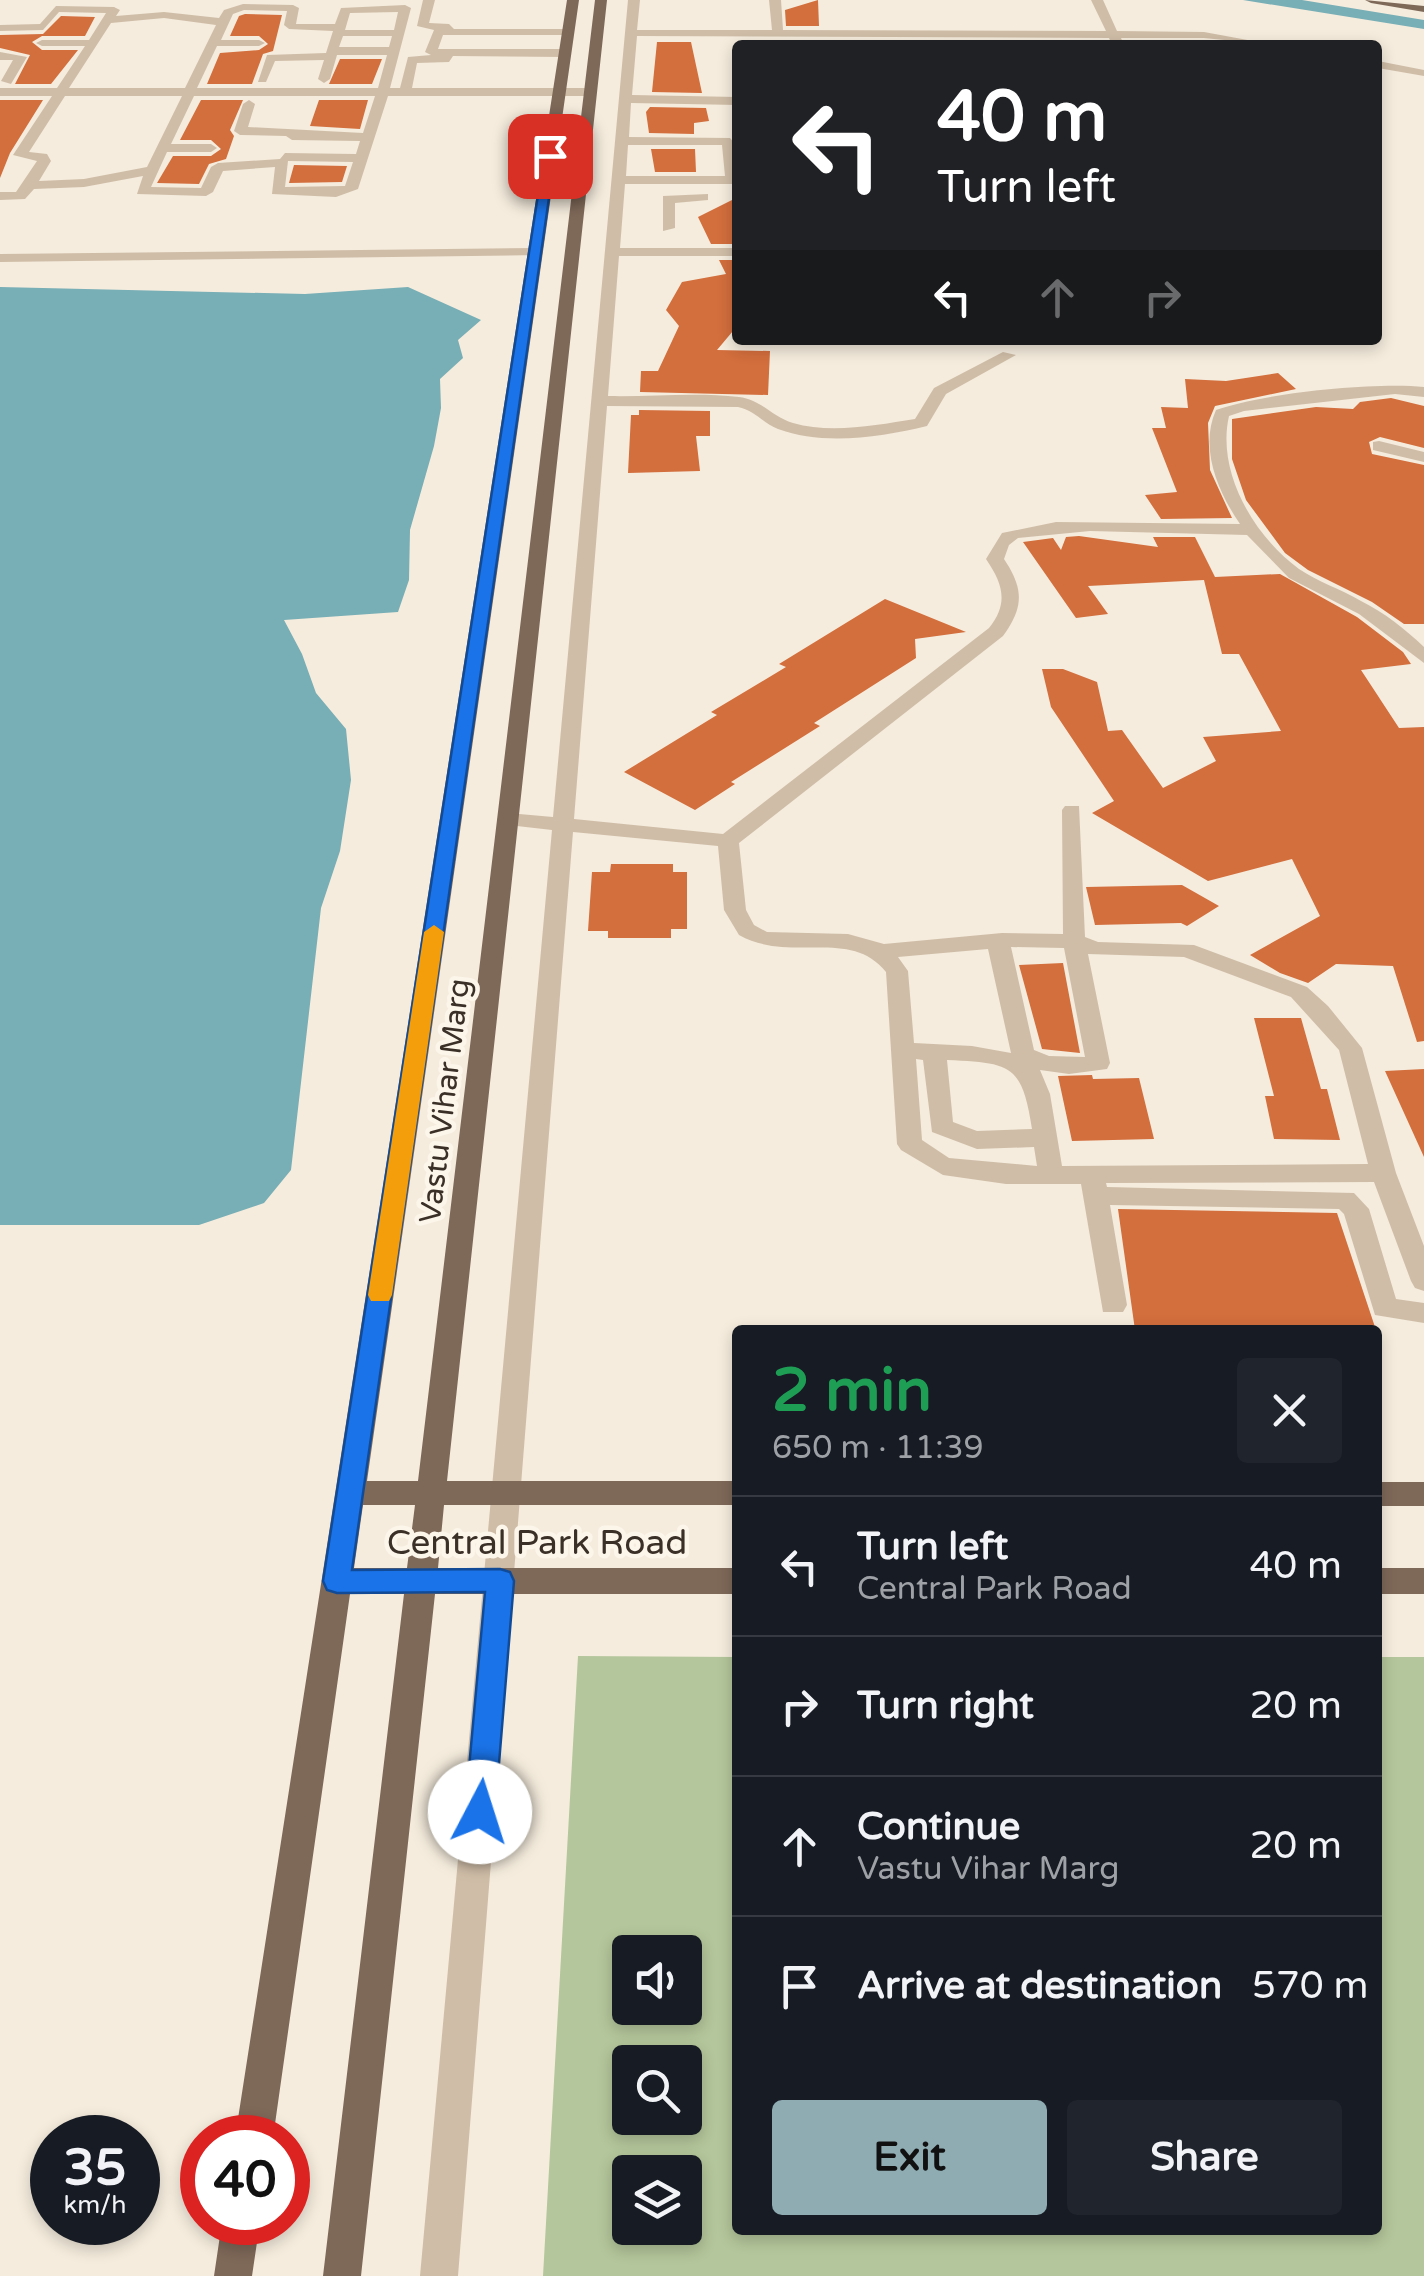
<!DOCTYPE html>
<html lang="en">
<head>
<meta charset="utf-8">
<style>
  body { margin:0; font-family:"Varela Round",sans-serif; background:#20242c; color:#f1f3f6; height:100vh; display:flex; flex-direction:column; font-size:38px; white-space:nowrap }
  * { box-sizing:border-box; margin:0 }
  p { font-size:32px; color:#9ea1a6 }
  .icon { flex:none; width:55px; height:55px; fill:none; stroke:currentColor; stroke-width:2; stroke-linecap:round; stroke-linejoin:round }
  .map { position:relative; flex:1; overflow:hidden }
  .details { position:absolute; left:732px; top:1325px; width:650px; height:910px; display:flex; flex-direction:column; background:#171b24; border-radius:10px; box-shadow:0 5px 15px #0003 }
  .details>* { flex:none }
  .guide { position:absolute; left:732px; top:40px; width:650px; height:305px; border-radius:10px; box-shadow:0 5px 15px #0003; background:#202124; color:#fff; overflow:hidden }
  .buttons { position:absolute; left:612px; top:1935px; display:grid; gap:20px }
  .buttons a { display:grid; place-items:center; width:90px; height:90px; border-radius:10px; background:#171b24; box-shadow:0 5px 15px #0003; font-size:50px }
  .speed { position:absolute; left:30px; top:2115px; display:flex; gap:20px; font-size:50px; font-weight:700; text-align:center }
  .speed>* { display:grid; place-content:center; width:130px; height:130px; border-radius:50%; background:#171b24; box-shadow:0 5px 15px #0003; line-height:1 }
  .speed small { font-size:25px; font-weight:400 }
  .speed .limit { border:15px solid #d22; background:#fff; color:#111 }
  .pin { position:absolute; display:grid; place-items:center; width:85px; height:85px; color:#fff; margin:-42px; border-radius:20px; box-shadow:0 5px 15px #0006 }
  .me { position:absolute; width:110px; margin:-55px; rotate:5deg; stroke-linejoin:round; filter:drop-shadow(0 0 8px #0008) }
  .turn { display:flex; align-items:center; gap:35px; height:210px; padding:0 40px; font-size:45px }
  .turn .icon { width:130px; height:130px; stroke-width:2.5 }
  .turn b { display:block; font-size:70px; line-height:85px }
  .lanes { display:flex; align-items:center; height:95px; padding:0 40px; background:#0003; justify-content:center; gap:50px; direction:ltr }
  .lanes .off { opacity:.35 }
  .round { display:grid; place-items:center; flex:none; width:105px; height:105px; border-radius:10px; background:#20242c }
  .headline { display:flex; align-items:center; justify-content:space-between; height:170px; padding:0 40px }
  h1 { font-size:60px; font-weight:800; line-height:75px; color:#1e9e55 }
  .cta { display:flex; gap:20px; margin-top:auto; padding:20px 40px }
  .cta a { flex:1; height:115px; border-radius:10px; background:#8facb3; color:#111; font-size:40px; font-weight:800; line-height:115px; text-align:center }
  .cta a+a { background:#20242c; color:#f1f3f6 }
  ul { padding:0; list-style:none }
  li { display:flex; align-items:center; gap:30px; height:140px; padding:0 40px; border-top:2px solid #363941 }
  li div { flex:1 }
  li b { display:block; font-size:38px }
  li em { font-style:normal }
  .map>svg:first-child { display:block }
  .green { fill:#b4c69b; fill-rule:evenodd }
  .water { fill:#78aeb6 }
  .building { fill:#d36e3d }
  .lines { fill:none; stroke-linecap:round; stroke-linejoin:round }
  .minor { fill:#cfbda7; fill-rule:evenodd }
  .major { fill:#7e6858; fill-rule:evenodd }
  .route { fill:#1a73e8; stroke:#114b97; stroke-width:2.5 }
  .slow { fill:#f59e0b }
  .labels { text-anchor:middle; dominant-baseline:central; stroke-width:9; stroke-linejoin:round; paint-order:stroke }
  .street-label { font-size:30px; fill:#3b3028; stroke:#fcf5ea }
  .near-street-label { font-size:35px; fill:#3b3028; stroke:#fcf5ea }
</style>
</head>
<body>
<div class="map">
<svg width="1424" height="2276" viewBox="0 0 1424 2276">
  <rect width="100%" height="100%" fill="#f5ecdd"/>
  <!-- green -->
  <path class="green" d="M578,1656l159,1 1,573h640v-573h46v619h-881zM630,1952h55v56h-55zM630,2062h55v56h-55zM630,2172h55v56h-55z"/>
  <!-- water -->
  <path class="water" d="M1243,0h59l122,20v9z
    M0,287l305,7 103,-7 73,33 -23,20 5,18 -23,21 1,29 -7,38 -24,84 -1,50 -11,32 -114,8 18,34 14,39 30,36 5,51 -11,71 -19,57 -30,262 -27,33 -65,22h-199z"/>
  <!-- building -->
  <path class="building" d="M818,0l1,26h-33l-1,-16z
    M245,14l37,1 -9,36 -10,3 -11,30h-45l13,-31 39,-3 9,-6 -9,-8h-29l9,-20z
    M61,16l34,1 -10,19h-43l-10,6 10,8h36l-27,34h-36l15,-29 -30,-7v-13l43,-1z
    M657,42h34l11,51 -50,-1z
    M340,59h42l-10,25h-43z
    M0,100h43l-33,53 -10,25z
    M201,100h42l-13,30 4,6 -8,23 -17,5 -10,20 -42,-1 16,-27h38l10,-7 -10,-9h-31z
    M319,100h49l-8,29 -50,-3z
    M650,107l56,1 3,13 -15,2v11l-45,-1 -3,-21z
    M651,149h44l1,23h-41z
    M294,165l53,1 -5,16 -53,1z
    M738,197v47h-27l-13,-27z
    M719,260h19v65l-21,25 53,1 -2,44 -128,-3 1,-21h17l21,-45 -13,-16 16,-28 44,-8z
    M1278,373l18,16 -81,17 -7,17 2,47 22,48 -71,1 -16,-24 32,-3 -25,-64h14l-5,-21 27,1 -3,-29 41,2z
    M1391,398l33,8v42l-44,-11 -11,5 3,12 52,11v159h-20l-32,-22 -64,-32 -23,-17 -39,-53 -14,-41v-40l84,-12 37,2 7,-7z
    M639,410l71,1v25h-14l4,35 -72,2 3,-58h8z
    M1079,536l79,11 -5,-10h42l20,40 65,-3 77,43 46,35 8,12 -50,6 38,58 25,-1v314l-7,1 -24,-76 -57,-2 -28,19 -28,-10 -30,-18 70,-39 -28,-57 -84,22 -116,-68 22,-12 -63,-94 -9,-38h21l34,13 11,49 14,-1 41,58 53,-27 -13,-24 78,-6 -42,-77h-17l-18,-74 -116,6 20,28 -32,4 -53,-76 30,-4 8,12 5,-13z
    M885,599l81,33 -51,7 1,19 -102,65 6,3 -89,56 4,2 -40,26 -71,-38 93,-57 -6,-3 75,-45 -7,-3z
    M611,864h62v8h14v57h-16v9h-63v-7h-20l4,-59h18z
    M1182,885l37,21 -32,20 -6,-3 -86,2 -9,-38z
    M1063,963l17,90 -38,-4 -23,-84z
    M1254,1018h47l20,71h6l13,51 -66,-1 -9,-43h9z
    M1424,1069v88l-39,-86z
    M1092,1075l1,4 46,-1 15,61 -82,2 -14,-65z
    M1118,1209l219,4 39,117h-241z"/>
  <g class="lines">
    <!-- minor -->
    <path class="minor" d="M423,0h12l-6,23 20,1 5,5h114l6,3 -6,3h-125l-5,14h127l6,4 -6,4 -112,-1 -4,6 -32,1 -5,25h179l6,4 -6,4h-203l-30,93 -22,8 -64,-3 3,-27 -52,4 -10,21 -7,4 -69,-2 6,-18 -59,11 -50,2 -9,10 -25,1v-8h16l21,-31 -24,-6 39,-59h-52v-8h57l28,-42h-43l-6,-3 6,-3h47l17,-27 -47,-1 -16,18 -43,1v-6l40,-1 16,-18 58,1 6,3 -4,6 48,-4 55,6 5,-8 19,-6 50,1 6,3 -3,16h39l6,-16 64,-3 6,3 -21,80h10l8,-31 23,-2 -6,-3 9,-22 -17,-4zM244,10l43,1 -3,14 5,4 44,2 -7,22 -59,2 -9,27h8l9,-21 49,-1 -6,19 6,4 6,-4 7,-24h50l-9,33h-181l20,-42h42l6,-3 -6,-3h-38l12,-26zM398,12l-4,18h-49l5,-17zM164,18l52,7 -31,63h-116l42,-65zM343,36h49l-3,11h-50zM65,96h117l-35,71 -63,12 -45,2 12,-20 -4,-7 -18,-2zM194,96h181l-12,37 -115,-6 7,-23 -6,-4 -6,4 -9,27 6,4 46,1 6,4 68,1 -4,13 -71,-1 -5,6 -62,4 -7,4 -10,21 -50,-1 16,-35h44l6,-4 -6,-4h-40zM288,161l65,1 -8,24 -60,1z
      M628,0h12l-3,30h135l-3,-30h12l2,30 323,1 -15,-31h12l14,31 87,1 71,13 -71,-7h-83l3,7h-12l-3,-7 -472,-2 -5,59 106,2v8l-107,-2 -2,34 101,1 6,7 2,39h-113l-5,64h118v8h-119l-11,140c43,1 88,-4 131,1 23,3 33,20 54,26 38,11 84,2 122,-4l19,-31 69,-36 13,3 -70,39 -19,32c-45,11 -104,20 -149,3 -15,-6 -24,-19 -40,-22l-131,-1 -33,413 149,15 266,-206c20,-25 14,-44 -3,-69l16,-26 54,-11 184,2c-22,-32 -41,-76 -24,-114 47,-17 159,-28 208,-23v10l-29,-3 -151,17 -15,5c-13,57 26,121 70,153 19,13 42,20 62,32 24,12 44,28 63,46v16l-65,-49 -70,-36 -42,-43 -157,-4 -72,7 -9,7 -5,14c20,30 20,48 -1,77l-264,207 7,67 8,15 13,7 81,2 36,10 118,-11 61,1 -1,-124 3,-4h14l6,131 13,5 96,3 113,42 21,19 34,42 34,125 28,73v45l-9,-3 -4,-7 -37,-99 -268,1 1,4 247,6 15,16 27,90 28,4v20l-49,-8 -31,-101 -5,-5 -229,-4 17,100 -4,7h-20l-22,-128h-75l-63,-9 -42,-25 -4,-6 -11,-172c-36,-45 -95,-8 -147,-37l-15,-25 -6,-64 -145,-14 -115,1444h-38l132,-1446 -44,-5 -11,-6 11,-6 45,4zM628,145h94l3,31h-99zM1011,947l53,1 21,109 -36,-1 -15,-6zM988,949l23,104 -39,-7 -58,-3 -6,-72 -10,-14zM1088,954l96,3 107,40 48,53 29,114 -306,2 -12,-72 -10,-24 29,4 38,-5 3,-6zM916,1059l7,1 9,72 45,17 57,-2 3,19 -88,-8 -27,-18zM947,1060c64,3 75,4 85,69l-55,2 -24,-9z
      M0,52l27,5 -16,27 -10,-3 12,-21h-13z
      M1378,61l46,9v6l-46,-8z
      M708,194v6l-33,3v25l-12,3v-35z
      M535,248l5,1v6l-540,7v-8z
      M1379,441l45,11v10l-51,-12v-8z"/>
    <!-- major -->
    <path class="major" d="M567,0h12l-212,1481h51l177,-1481h12l-160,1481h291v24h-294l-6,63h300v26h-303l-74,682h-38l81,-682h-54l-77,544h-38zM363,1505h52l-8,63h-53z
      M1365,0l59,6v6l-53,-9z
      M1378,1482h46v24h-46z
      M1378,1568h46v26h-46z
      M222,2222h38l-8,54h-38z"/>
  </g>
  <!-- route -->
  <path class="route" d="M550,152l5,4 -203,1414 148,-1 10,3 4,9 -19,231 -5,10 -10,4 -11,-4 -4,-10 20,-220 -148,1 -10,-3 -4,-9 221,-1425z"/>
  <!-- slow -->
  <path class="slow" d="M434,925l10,7 -52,363 -3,6h-18l-3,-6 56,-363z"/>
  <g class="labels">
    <!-- street labels -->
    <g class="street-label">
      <text transform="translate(445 1101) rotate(-83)">Vastu Vihar Marg</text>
    </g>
    <!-- near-street labels -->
    <g class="near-street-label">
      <text x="537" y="1543">Central Park Road</text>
    </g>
  </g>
</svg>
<div class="buttons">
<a><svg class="icon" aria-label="sound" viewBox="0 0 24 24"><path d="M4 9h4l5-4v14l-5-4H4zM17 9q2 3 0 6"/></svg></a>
<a><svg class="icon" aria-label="search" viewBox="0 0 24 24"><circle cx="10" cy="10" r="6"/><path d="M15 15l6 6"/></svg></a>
<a><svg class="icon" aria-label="layers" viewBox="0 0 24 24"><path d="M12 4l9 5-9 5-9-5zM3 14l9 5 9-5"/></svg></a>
</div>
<div class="speed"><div>35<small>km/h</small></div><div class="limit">40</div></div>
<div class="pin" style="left:550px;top:156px;background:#d93025"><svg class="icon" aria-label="arrive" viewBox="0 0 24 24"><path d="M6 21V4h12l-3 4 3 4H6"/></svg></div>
<svg class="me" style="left:480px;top:1812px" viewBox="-20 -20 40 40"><circle r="19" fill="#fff"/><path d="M0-13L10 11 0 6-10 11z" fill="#1a73e8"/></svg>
<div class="guide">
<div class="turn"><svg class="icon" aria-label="left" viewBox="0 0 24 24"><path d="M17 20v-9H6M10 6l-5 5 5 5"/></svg><div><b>40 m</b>Turn left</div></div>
<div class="lanes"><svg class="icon" aria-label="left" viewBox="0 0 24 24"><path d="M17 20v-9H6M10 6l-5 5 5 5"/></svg><svg class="icon off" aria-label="ahead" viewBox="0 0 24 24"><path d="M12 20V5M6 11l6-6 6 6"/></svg><svg class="icon off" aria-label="right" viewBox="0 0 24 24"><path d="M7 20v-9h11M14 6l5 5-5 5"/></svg></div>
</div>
<section class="details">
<div class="headline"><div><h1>2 min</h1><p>650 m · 11:39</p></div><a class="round"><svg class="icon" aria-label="close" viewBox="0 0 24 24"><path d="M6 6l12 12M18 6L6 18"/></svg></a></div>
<ul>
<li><svg class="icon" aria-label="left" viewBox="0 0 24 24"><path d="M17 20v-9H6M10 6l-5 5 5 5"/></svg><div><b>Turn left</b><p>Central Park Road</p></div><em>40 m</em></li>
<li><svg class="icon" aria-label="right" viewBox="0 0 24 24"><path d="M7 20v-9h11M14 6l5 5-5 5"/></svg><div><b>Turn right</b></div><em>20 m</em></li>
<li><svg class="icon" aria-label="ahead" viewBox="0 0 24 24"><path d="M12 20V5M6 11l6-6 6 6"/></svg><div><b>Continue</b><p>Vastu Vihar Marg</p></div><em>20 m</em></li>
<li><svg class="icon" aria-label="arrive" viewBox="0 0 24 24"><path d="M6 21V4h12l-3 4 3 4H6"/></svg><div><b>Arrive at destination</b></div><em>570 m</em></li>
</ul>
<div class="cta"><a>Exit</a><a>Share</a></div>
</section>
</div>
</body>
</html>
